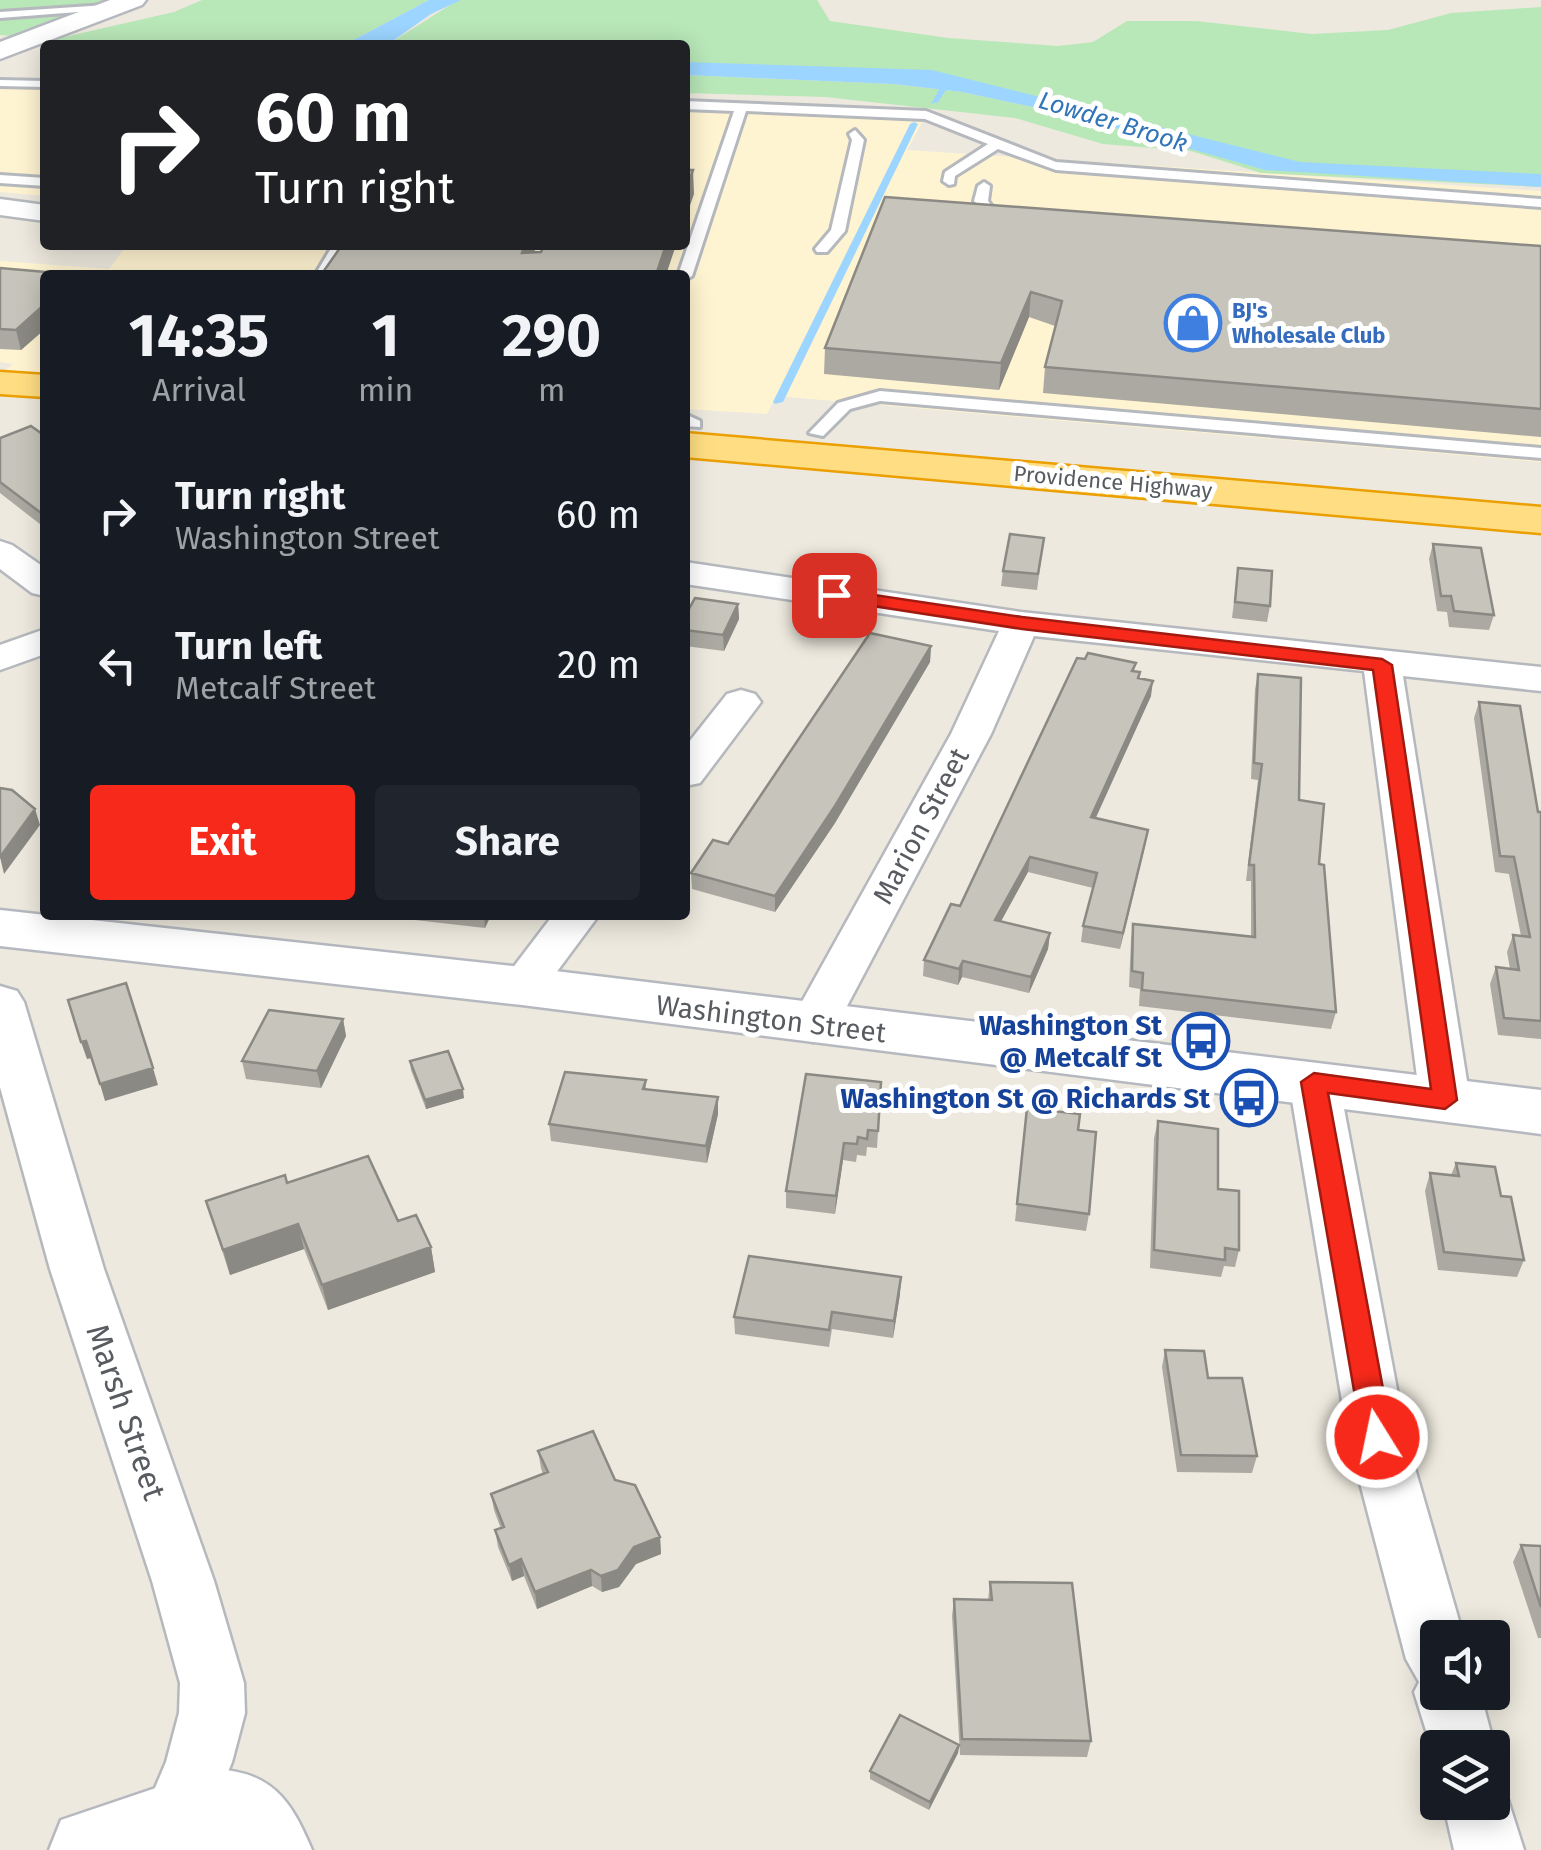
<!DOCTYPE html>
<html lang="en">
<head>
<meta charset="utf-8">
<style>
  body { margin:0; font-family:"Fira Sans",sans-serif; background:#20242c; color:#f1f3f6; height:100vh; display:flex; flex-direction:column; font-size:38px; white-space:nowrap }
  * { box-sizing:border-box; margin:0 }
  p { font-size:32px; color:#9ea1a6 }
  .icon { flex:none; width:55px; height:55px; fill:none; stroke:currentColor; stroke-width:2; stroke-linecap:round; stroke-linejoin:round }
  .map { position:relative; flex:1; overflow:hidden }
  .details { position:absolute; left:40px; top:270px; width:650px; height:650px; display:flex; flex-direction:column; background:#171b24; border-radius:10px; box-shadow:0 5px 25px #0003 }
  .details>* { flex:none }
  .top-card { position:absolute; left:40px; top:40px; width:650px; height:210px; border-radius:10px; box-shadow:0 5px 25px #0003; background:#202124; color:#fff; overflow:hidden }
  .buttons { position:absolute; left:1420px; top:1620px; display:grid; gap:20px }
  .buttons a { display:grid; place-items:center; width:90px; height:90px; border-radius:10px; background:#171b24; box-shadow:0 5px 25px #0003; font-size:50px }
  .pin { position:absolute; display:grid; place-items:center; width:85px; height:85px; color:#fff; margin:-42px; border-radius:20px; box-shadow:0 5px 15px #0006 }
  .me { position:absolute; width:110px; margin:-55px; rotate:350deg; stroke-linejoin:round; filter:drop-shadow(0 0 8px #0008) }
  .turn { display:flex; align-items:center; gap:35px; height:210px; padding:0 50px; font-size:45px }
  .turn .icon { width:130px; height:130px; stroke-width:2.5 }
  .turn b { display:block; font-size:70px; line-height:85px }
  .eta { display:flex; justify-content:space-evenly; align-items:center; height:170px; text-align:center }
  .eta b { font-size:60px; font-weight:700; line-height:70px }
  .button { display:flex; gap:20px; margin-top:auto; padding:20px 50px }
  .button a { flex:1; height:115px; border-radius:10px; background:#f7291a; color:#fff; font-size:40px; font-weight:700; line-height:115px; text-align:center }
  .button a+a { background:#20242c; color:#f1f3f6 }
  ul { padding:0; list-style:none }
  li { display:flex; align-items:center; gap:30px; height:150px; padding:0 50px }
  li div { flex:1 }
  li b { display:block; font-size:38px }
  li em { font-style:normal }
  .map>svg:first-child { display:block }
  .commercial { fill:#fff4d1 }
  .green { fill:#b8e7b8 }
  .water { fill:#9cd5ff }
  .lines { fill:none; stroke-linecap:round; stroke-linejoin:round }
  .stream { fill:#9cd5ff; fill-rule:evenodd }
  .lane-casing { stroke:#b5b8bd; stroke-width:6 }
  .street-casing { stroke:#b5b8bd; stroke-width:5 }
  .secondary-casing { stroke:#b5b9bf; stroke-width:5 }
  .highway-casing { stroke:#eb9f00; stroke-width:5 }
  .lane { fill:#fff; fill-rule:evenodd }
  .street { fill:#fff; fill-rule:evenodd }
  .secondary { fill:#fff; fill-rule:evenodd }
  .highway { fill:#ffde83; fill-rule:evenodd }
  .wall { fill:#aba9a1 }
  .shaded-wall { fill:#8b8983 }
  .building { fill:#c7c4bb; stroke:#8b8983; stroke-width:2.5 }
  .route { fill:#f7291a; stroke:#a11b11; stroke-width:2.5 }
  .labels { text-anchor:middle; dominant-baseline:central; stroke-width:10; stroke-linejoin:round; paint-order:stroke }
  .far-shop-label { font-size:22px; font-weight:bold; fill:#366cbe; stroke:#fff; text-anchor:start }
  .far-street-label { font-size:22px; fill:#585c61; stroke:#fff }
  .far-water-label { font-size:25px; font-style:italic; fill:#3275b8; stroke:#fff }
  .street-label { font-size:28px; fill:#585c61; stroke:#fff }
  .transit-label { font-size:28px; font-weight:bold; fill:#164399; stroke:#fff; text-anchor:end }
  .near-street-label { font-size:32px; fill:#585c61; stroke:#fff }
</style>
</head>
<body>
<div class="map">
<svg width="1541" height="1850" viewBox="0 0 1541 1850">
  <rect width="100%" height="100%" fill="#ede9de"/>
  <!-- commercial -->
  <path class="commercial" d="M0,77l45,2v117l-45,-4z
    M685,109l238,12 -16,29 634,41v271l-765,-66 -9,18 -82,-5v-134h-640v98l-40,-2 8,-7 -13,-2v-101l109,8 18,-24h558z"/>
  <!-- green -->
  <path class="green" d="M0,0h133l-97,38 -36,-3z
    M202,0h227l-85,45 -293,-5 123,-28z
    M458,0h359l13,21 118,17 110,8 35,-4 34,-21h69l116,13 76,-4 63,-17 90,-6v180l-280,-14 -70,-22 -88,-7 -88,-26 -189,-21 -141,-4v-18l208,9 69,8 108,23 99,31 -199,-64 -285,-13v-24h-298z"/>
  <!-- water -->
  <path class="water" d="M429,0h32l-30,14 -44,31h-43z
    M685,62l247,8 368,92 241,12v13l-276,-17 -195,-55 -108,-23 -69,-8 -208,-9z"/>
  <g class="lines">
    <!-- stream -->
    <path class="stream" d="M948,79l4,2 -14,21 -7,2 13,-23z
      M914,122l4,2 -135,278 -8,2 -2,-2 137,-278z"/>
    <!-- lane casing -->
    <g class="lane-casing">
      <path id="lane" d="M121,4l-4,5 -117,9v-6z
        M0,80l45,1v6l-45,-1z
        M685,101l241,10 130,51 485,37v8l-485,-37 -58,-21 -43,27 -1,8 -5,1 -6,-4 2,-9 43,-28 -63,-25 -179,-8 -54,165 -7,4v-5h-7l56,-164 -49,-2z
        M855,130l9,10 -19,91 -18,21h-10l-2,-3 16,-19 21,-90 -3,-6z
        M0,175l45,3v8l-45,-3z
        M984,182l6,4 -2,15 6,8 -7,4 -13,-12 4,-15z
        M333,245h14l-18,30h-14z
        M880,391l661,57v10l-661,-57 -30,8 -27,27 -14,-3 29,-30z
        M685,414l15,7v6l-15,-1z"/>
    </g>
    <!-- street casing -->
    <g class="street-casing">
      <path id="street" d="M0,199l45,6v16l-45,-6z
        M0,541l12,4 33,23v28l-13,-3 -32,-24z
        M685,562l336,50 520,55v24l-138,-15 67,424 -7,13 -18,5 -18,-5 -7,-13 -56,-429 -330,-35 -43,98 -154,291 -7,12 -17,5 -17,-5 -7,-12 162,-291 48,-103 -314,-47z
        M45,629v25l-45,16v-25z
        M741,690l14,4 6,8 -61,81 -15,3v-39l42,-53z
        M553,915h46l-61,82 -16,5 -16,-5 -7,-11z
        M0,986l17,5 7,11 80,267 110,312 30,102 1,30 -13,49 -33,83 -12,5 -36,-5 -10,-24 25,-59 13,-49 1,-30 -28,-102 -102,-312 -50,-182z
        M1314,1064l17,6 8,12 67,355 58,201h-26v54h42l15,56 -3,6v-6h-54v21l-24,-77 5,-10 -13,-23 -58,-222 -59,-355 8,-12z
        M1492,1775l9,3 23,72h-70l-11,-48h49z"/>
    </g>
    <!-- secondary casing -->
    <g class="secondary-casing">
      <path id="secondary" d="M110,0h36l-4,5 -142,54v-17z
        M0,910l522,57 1019,123v44l-1019,-129 -522,-59z
        M212,1769c60,2 79,31 100,81h-263l12,-30z"/>
    </g>
    <!-- highway casing -->
    <g class="highway-casing">
      <path id="highway" d="M0,372l45,3v22l-45,-3z
        M685,433l856,74v26l-856,-76z"/>
    </g>
    <!-- lane -->
    <use href="#lane" class="lane"/>
    <!-- street -->
    <use href="#street" class="street"/>
    <!-- secondary -->
    <use href="#secondary" class="secondary"/>
    <!-- highway -->
    <use href="#highway" class="highway"/>
  </g>
  <!-- wall -->
  <path class="wall" d="M885,197l656,49v191l-498,-44 2,-26 10,-41 -26,-9 -30,73 -175,-16 1,-26z
    M0,268l45,7v54l-24,21 -21,-1z
    M45,436v92l-45,-35v-55z
    M1044,538l-7,52 -36,-4 2,-15z
    M1433,544l61,71 -5,15 -40,-3 -2,-15 -10,-1 -8,-52z
    M1238,568l32,38 -3,16 -35,-4z
    M738,604l1,15 -15,32 -39,-5v-30z
    M931,646l-1,16 -95,161 -60,89 -83,-23 -1,-16 37,-29z
    M1085,659l51,4 -2,8 6,1v6l11,18 -56,122 53,12 -28,119 -39,-7 2,-16 10,-38 -65,-16 -27,49 49,12 -2,16 -19,44 -67,-16 -4,8 -35,-9 1,-16 36,-54z
    M1258,674l61,190 17,148 -5,17 -192,-23 1,-17 -11,-2 2,-47 2,-16 118,13v-56h-5l12,-101 -7,-1 4,-90z
    M1479,702l59,110h3v227l-43,-4 -8,-51 6,-17 14,2 -3,-17 6,-17 8,1 -12,-62 -14,-2 -21,-154z
    M371,915h120l-6,13z
    M343,1019l3,17 -25,52 -75,-9 -4,-18z
    M410,1061l54,37 -38,11 -15,-39z
    M646,1080v9l72,8v17l-11,49 -156,-22 -2,-17z
    M881,1082l-4,66 -10,-1 -1,9 -9,-1 -1,7 -13,-2 -8,54 -49,-6v-17z
    M1027,1108l51,22 11,84 -3,17 -71,-10z
    M1158,1121l60,68 21,61 -4,17 -11,-1 -3,11 -71,-9 4,-130z
    M1456,1163l45,33 23,64 -7,17 -79,-7 -13,-79 5,-18 21,2z
    M287,1183l111,38 33,26 4,25 -107,38 -24,-61 -74,26 -24,-74z
    M900,1294l-7,44 -61,-9 -3,18 -94,-13 -1,-17z
    M1165,1350l43,28 49,78 -5,17 -75,-1 -15,-105z
    M538,1451l77,29 45,57 1,17 -25,10 -17,23 -17,5 -10,-6 -55,23 -13,-33 -12,5 -14,-34 -3,-17 6,-1 -7,-19 -3,-16 52,-20 -2,-6z
    M1521,1545l20,1v92h-3l-25,-76z
    M990,1582l101,159 -4,16 -127,-2 -8,-139 2,-17 34,1z
    M959,1745l-1,8 -29,57 -59,-31v-8z"/>
  <!-- shaded-wall -->
  <path class="shaded-wall" d="M693,170l1,24 -9,26v-26z
    M525,245h12l-12,30 -3,-22z
    M666,245h10l-10,30h-10z
    M1031,292l-2,25 -30,73 2,-27z
    M45,304v25l-24,21 -5,-20z
    M738,604l1,15 -15,32 -1,-16z
    M931,646l-1,16 -95,161 -60,89v-16z
    M1153,681l-2,15 -62,137 2,-16z
    M35,809l5,16 -36,49 -4,-17z
    M1148,830l-3,16 -25,103 3,-16z
    M1030,857l-2,15 -35,64 2,-16z
    M484,915h7l-6,13z
    M1050,933l-2,16 -19,44 2,-16z
    M963,961l-1,16 -4,8 1,-16z
    M343,1019l3,17 -25,52 -4,-17z
    M86,1041l6,17 -5,1 -6,-17z
    M153,1068l5,17 -53,16 -5,-17z
    M463,1089l1,9 -38,11 -1,-9z
    M718,1097v17l-11,49 -1,-17z
    M844,1143l-1,17 -8,54 1,-18z
    M298,1224l6,25 -74,26 -7,-25z
    M431,1247l4,25 -107,38 -6,-25z
    M901,1277l-1,17 -7,44 1,-17z
    M660,1537l1,17 -25,10 -17,23 -17,5 -1,-16 33,-29z
    M521,1559l3,17 -12,5 -3,-16z
    M591,1570l1,16 -55,23 -2,-17z
    M959,1745l-1,8 -29,57 1,-8z"/>
  <!-- building -->
  <path class="building" d="M685,170h8l-8,24z
    M885,197l656,49v163l-496,-42 17,-66 -31,-9 -30,71 -176,-15z
    M342,245h183l-3,8 19,-1 3,-7h122l-10,30h-335z
    M0,268l80,7h-35v29l-29,26 -16,-1z
    M31,426l14,10v80l-45,-34v-44z
    M1010,534l34,4 -6,36 -35,-3z
    M1433,544l48,4 13,67 -40,-4 -3,-15h-10z
    M1238,568l34,3 -2,35 -35,-4z
    M695,598l43,6 -15,31 -38,-5v-14z
    M870,633l61,13 -96,160 -60,90 -84,-23 22,-33 15,4z
    M1088,653l48,10 -4,8 8,1 -2,6 15,3 -62,136 57,13 -25,103 -40,-7 14,-53 -67,-16 -35,63 55,13 -19,44 -68,-16 -4,8 -35,-9 27,-56 9,2 117,-248 8,1z
    M1258,674l43,4 -2,122 25,4 -5,60 5,1 12,147 -194,-22 1,-17 -11,-2 1,-47 122,13 -1,-72h-5l13,-101 -8,-1z
    M1479,702l41,4 18,106h3v209l-37,-3 -8,-51 23,3 -6,-35 17,2 -16,-80 -14,-1z
    M0,788l12,2 23,19 -35,48z
    M126,983l27,85 -53,16 -14,-43 -5,1 -13,-42z
    M269,1010l74,9 -26,52 -75,-10z
    M448,1051l15,38 -38,11 -15,-39z
    M565,1072l81,8 -3,9 75,8 -12,49 -157,-22z
    M806,1074l75,8 -3,49 -10,-1 -1,9 -9,-2 -1,7 -13,-1 -8,53 -50,-5z
    M1027,1108l53,6 -2,16 18,2 -7,82 -72,-10z
    M1158,1121l60,8v60l21,2v59l-14,-2v12l-71,-10z
    M368,1156l30,65 18,-6 15,32 -109,38 -24,-61 -75,26 -17,-49 79,-26 2,8z
    M1456,1163l39,4 6,29 10,1 13,63 -80,-8 -14,-79 29,3z
    M749,1256l152,21 -7,44 -62,-9 -3,18 -95,-13z
    M1165,1350l39,1 4,27h34l15,78 -76,-1z
    M593,1431l22,49 20,5 25,52 -26,10 -16,23 -17,6 -10,-6 -56,22 -14,-33 -12,6 -14,-35 9,-3 -13,-33 57,-22 -10,-21z
    M1521,1545l20,1v61z
    M990,1582l82,1 19,158 -129,-2 -8,-140 38,1z
    M900,1715l59,30 -29,57 -60,-31z"/>
  <!-- route -->
  <path class="route" d="M834,589l188,28 360,42 10,6 65,435 -12,9 -117,-16 64,344 -4,9 -11,4 -10,-4 -5,-9 -61,-355 13,-9 117,16 -58,-419 -351,-41 -194,-30 -3,-4z"/>
  <!-- icons -->
  <defs>
    <g id="shop-ring" transform="scale(2.875)"><circle r="9.5" fill="#fff" stroke="#3f7fe0" stroke-width="1.5"/><path d="M-5-2.5h2.3a2.7 3.5 0 0 1 5.4 0H5L5.5 6h-11ZM-1.5-2.5h3a1.5 2.3 0 0 0-3 0Z" fill="#3f7fe0"/></g>
    <g id="bus-ring" transform="scale(2.875)"><circle r="9.5" fill="#fff" stroke="#1a4fb4" stroke-width="1.5"/><path d="M-5-6H5V4H4V6H2V4H-2V6H-4V4H-5ZM-3.5-4V0h7V-4ZM-3.5 1.2v1.5H-2V1.2ZM2 1.2v1.5H3.5V1.2Z" fill="#1a4fb4"/></g>
  </defs>
  <g fill-rule="evenodd">
    <use href="#shop-ring" x="1193" y="323"/>
    <use href="#bus-ring" x="1201" y="1041"/>
    <use href="#bus-ring" x="1249" y="1098"/>
  </g>
  <g class="labels">
    <!-- far-shop labels -->
    <g class="far-shop-label">
      <text x="1232" y="310">BJ's<tspan x="1232" dy="25">Wholesale Club</tspan></text>
    </g>
    <!-- far-street labels -->
    <g class="far-street-label">
      <text transform="translate(1113 482) rotate(5)">Providence Highway</text>
    </g>
    <!-- far-water labels -->
    <g class="far-water-label">
      <text transform="translate(1113 122) rotate(17)">Lowder Brook</text>
    </g>
    <!-- street labels -->
    <g class="street-label">
      <text transform="translate(921 826) rotate(-62)">Marion Street</text>
      <text transform="translate(771 1019) rotate(7)">Washington Street</text>
    </g>
    <!-- transit labels -->
    <g class="transit-label">
      <text x="1162" y="1025">Washington St<tspan x="1162" dy="32">@ Metcalf St</tspan></text>
      <text x="1210" y="1098">Washington St @ Richards St</text>
    </g>
    <!-- near-street labels -->
    <g class="near-street-label">
      <text transform="translate(126 1412) rotate(71)">Marsh Street</text>
    </g>
  </g>
</svg>
<div class="buttons">
<a><svg class="icon" aria-label="sound" viewBox="0 0 24 24"><path d="M4 9h4l5-4v14l-5-4H4zM17 9q2 3 0 6"/></svg></a>
<a><svg class="icon" aria-label="layers" viewBox="0 0 24 24"><path d="M12 4l9 5-9 5-9-5zM3 14l9 5 9-5"/></svg></a>
</div>
<div class="pin" style="left:834px;top:595px;background:#d93025"><svg class="icon" aria-label="arrive" viewBox="0 0 24 24"><path d="M6 21V4h12l-3 4 3 4H6"/></svg></div>
<svg class="me" style="left:1377px;top:1437px" viewBox="-20 -20 40 40"><circle r="17" fill="#f7291a" stroke="#fff" stroke-width="3"/><path d="M0-11L8 9 0 5-8 9z" fill="#fff"/></svg>
<div class="top-card">
<div class="turn"><svg class="icon" aria-label="right" viewBox="0 0 24 24"><path d="M7 20v-9h11M14 6l5 5-5 5"/></svg><div><b>60 m</b>Turn right</div></div>
</div>
<section class="details">
<div class="eta">
<div><b>14:35</b><p>Arrival</p></div>
<div><b>1</b><p>min</p></div>
<div><b>290</b><p>m</p></div>
</div>
<ul>
<li><svg class="icon" aria-label="right" viewBox="0 0 24 24"><path d="M7 20v-9h11M14 6l5 5-5 5"/></svg><div><b>Turn right</b><p>Washington Street</p></div><em>60 m</em></li>
<li><svg class="icon" aria-label="left" viewBox="0 0 24 24"><path d="M17 20v-9H6M10 6l-5 5 5 5"/></svg><div><b>Turn left</b><p>Metcalf Street</p></div><em>20 m</em></li>
</ul>
<div class="button"><a>Exit</a><a>Share</a></div>
</section>
</div>
</body>
</html>
